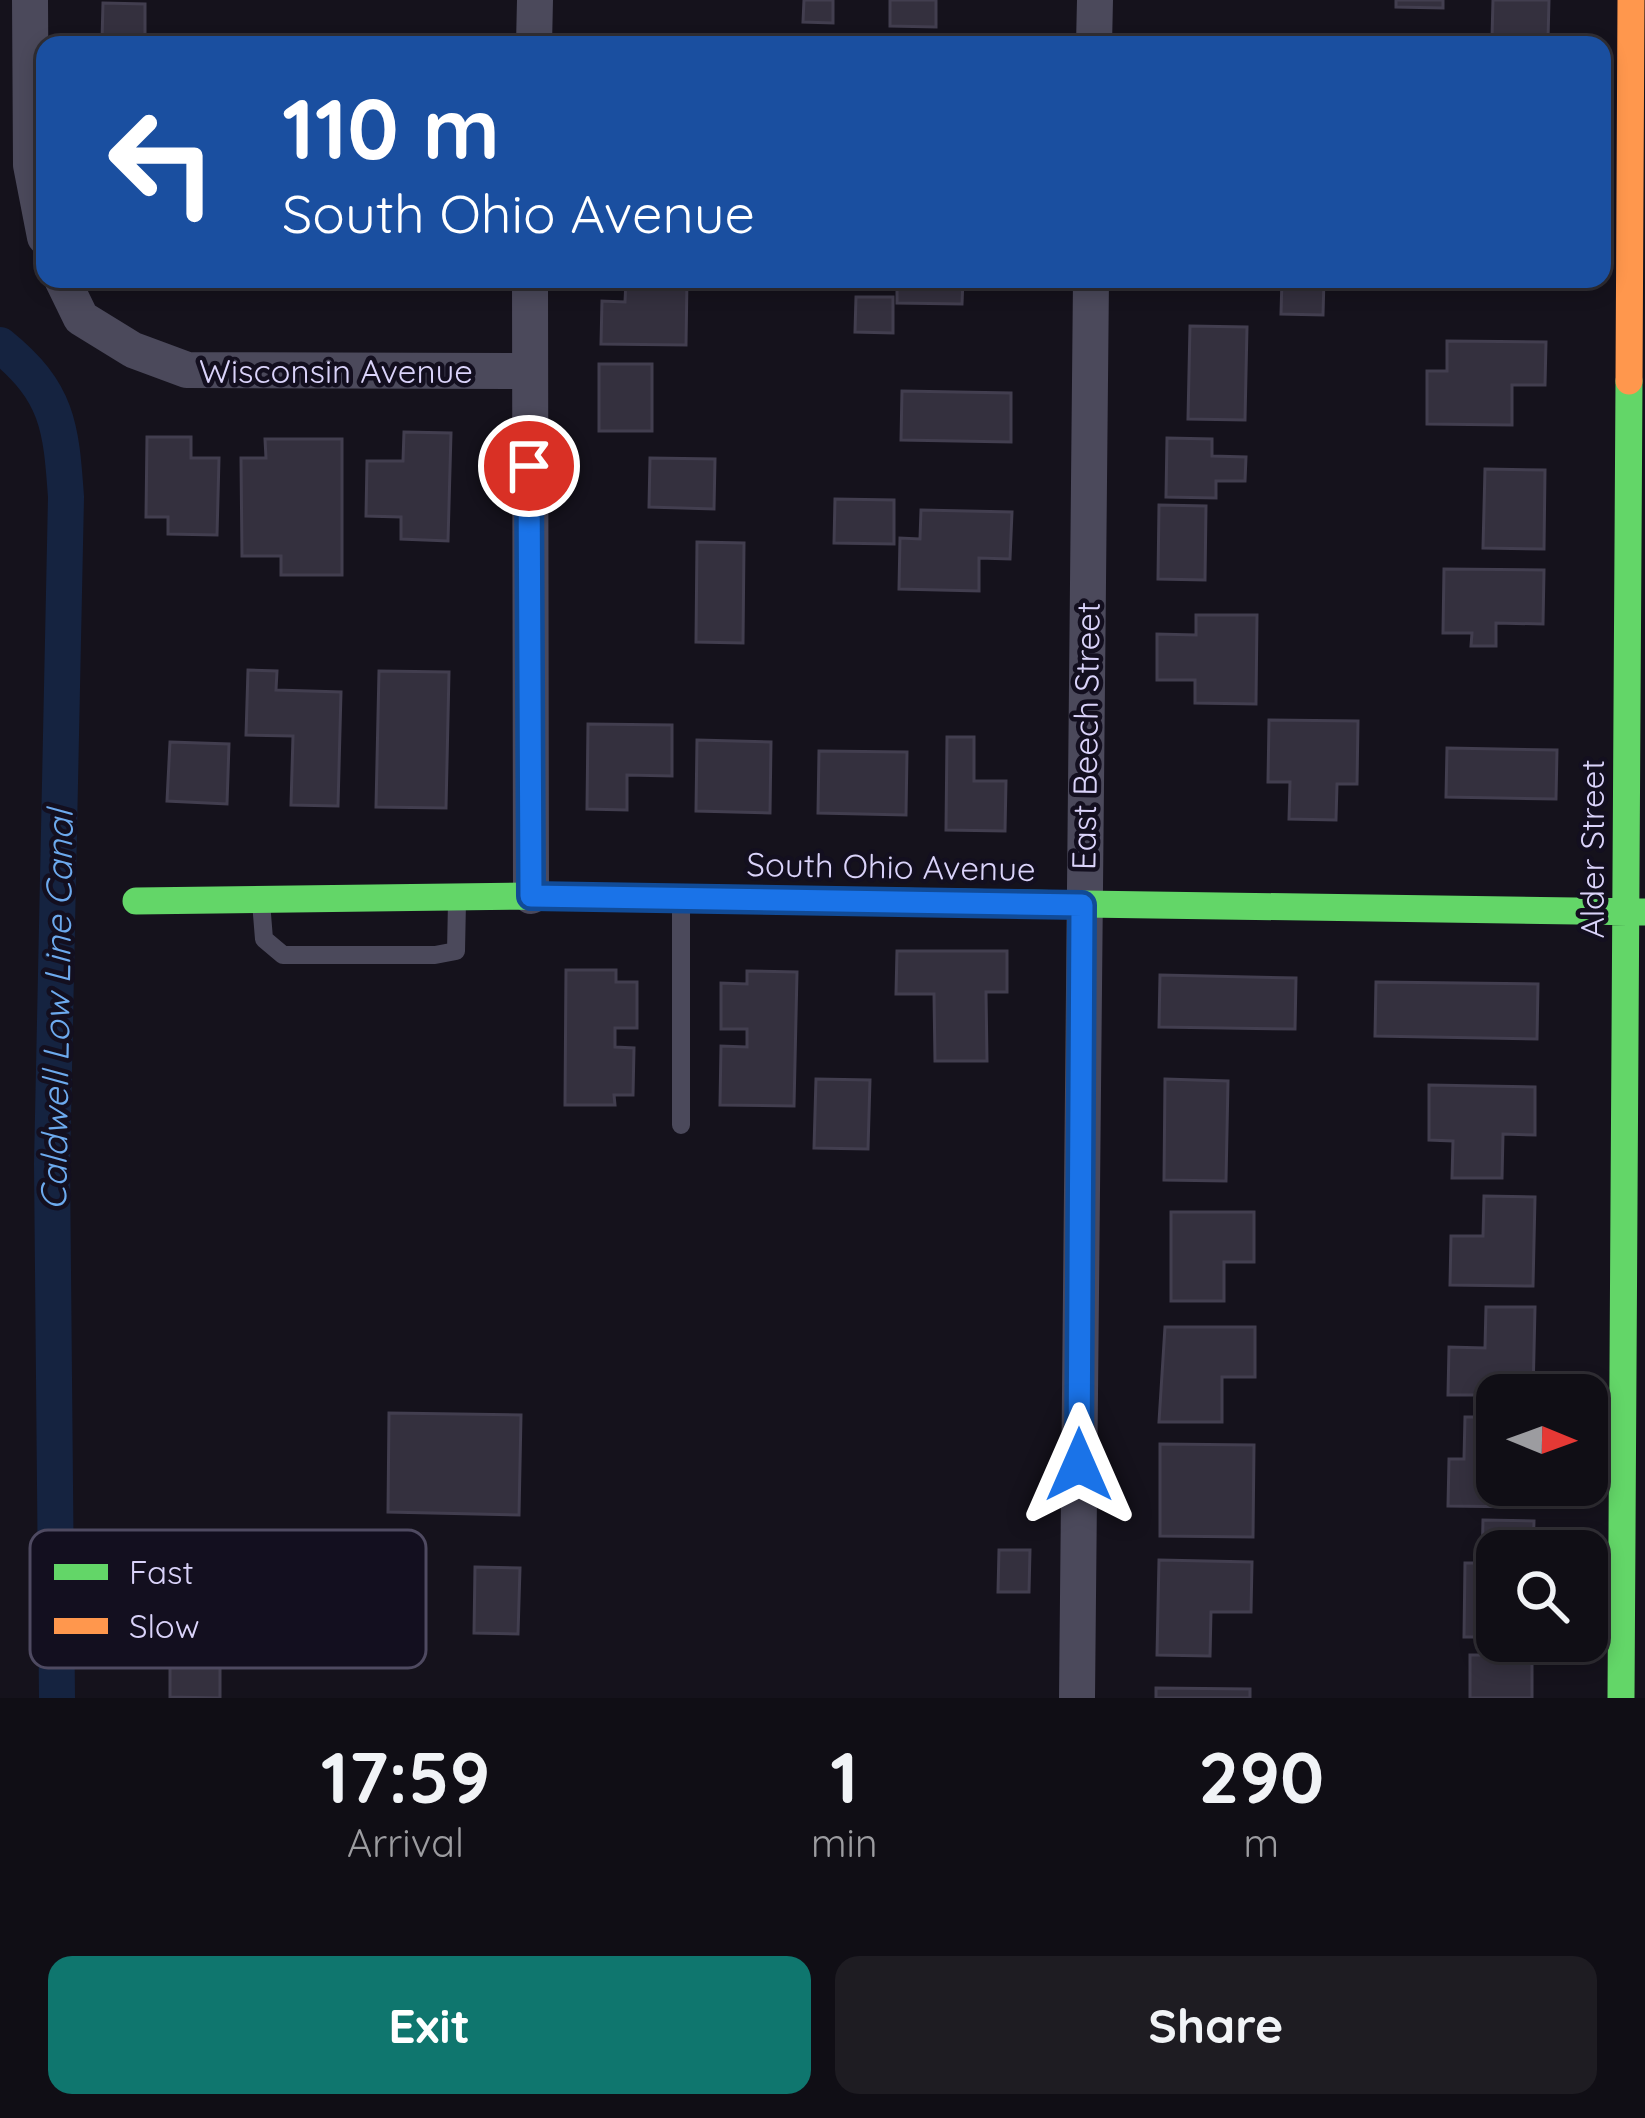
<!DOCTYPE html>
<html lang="en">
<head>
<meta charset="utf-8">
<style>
  body { margin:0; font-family:Quicksand,sans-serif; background:#1e1c22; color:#f1f3f6; height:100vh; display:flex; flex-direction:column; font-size:45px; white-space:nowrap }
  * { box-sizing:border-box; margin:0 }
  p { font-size:39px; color:#9c9ca0 }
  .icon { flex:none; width:66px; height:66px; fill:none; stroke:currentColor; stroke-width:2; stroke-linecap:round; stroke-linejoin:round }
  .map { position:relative; height:1698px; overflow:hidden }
  .details { display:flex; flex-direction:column; background:#100e15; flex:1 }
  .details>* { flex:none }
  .guide { position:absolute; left:36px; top:36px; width:1575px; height:252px; border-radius:24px; box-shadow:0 6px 18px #0003,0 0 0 3px #302e34; background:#1a4fa0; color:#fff; overflow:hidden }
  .needle { width:78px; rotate:91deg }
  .tools { position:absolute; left:1476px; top:1374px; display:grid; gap:24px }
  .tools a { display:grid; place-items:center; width:132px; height:132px; border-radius:24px; background:#100e15; box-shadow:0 6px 18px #0003,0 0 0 3px #302e34; font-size:60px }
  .pin { position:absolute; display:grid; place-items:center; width:102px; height:102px; color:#fff; margin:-51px; border:6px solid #fff; border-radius:50%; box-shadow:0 3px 12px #0007 }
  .me { position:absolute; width:132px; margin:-66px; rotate:0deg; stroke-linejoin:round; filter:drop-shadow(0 0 9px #0008) }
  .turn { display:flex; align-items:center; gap:42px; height:252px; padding:0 48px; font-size:54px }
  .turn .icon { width:156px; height:156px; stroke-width:2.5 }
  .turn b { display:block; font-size:84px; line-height:102px }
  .eta { display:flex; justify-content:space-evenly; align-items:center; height:204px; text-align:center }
  .eta b { font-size:72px; font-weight:700; line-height:84px }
  .primary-button { display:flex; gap:24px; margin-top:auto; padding:24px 48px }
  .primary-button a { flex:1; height:138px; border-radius:24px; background:#0f766e; color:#fff; font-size:48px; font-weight:700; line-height:138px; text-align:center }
  .primary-button a+a { background:#1e1c22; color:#f1f3f6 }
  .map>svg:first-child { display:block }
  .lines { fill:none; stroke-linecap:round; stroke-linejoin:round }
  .canal { stroke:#152340; stroke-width:36 }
  .building { fill:#34303e; stroke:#423e4f; stroke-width:3 }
  .lane { stroke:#4b495b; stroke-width:18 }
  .street { stroke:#4b495b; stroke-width:36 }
  .fast { stroke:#63d668; stroke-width:27 }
  .slow { stroke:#ff974d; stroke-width:27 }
  .route-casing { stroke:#114b97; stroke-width:30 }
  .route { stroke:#1a73e8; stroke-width:21 }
  .labels { text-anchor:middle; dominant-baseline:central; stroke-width:9; stroke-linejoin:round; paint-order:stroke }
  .street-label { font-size:33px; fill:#dad3fa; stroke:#130f1f }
  .water-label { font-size:36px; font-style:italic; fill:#6daaee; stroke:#130f1f }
  .key { fill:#130f1f; stroke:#4f4a61; stroke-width:3 }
  .key-label { font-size:33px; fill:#dad3fa }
</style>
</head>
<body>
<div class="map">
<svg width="1645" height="1698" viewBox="0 0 1645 1698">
  <rect width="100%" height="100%" fill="#15121c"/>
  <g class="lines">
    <!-- canal -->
    <path class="canal" d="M0,345c58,47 61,81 66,152l-14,667 5,534"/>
  </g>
  <!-- building -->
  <path class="building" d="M804,0h29v23l-30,-1z
    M890,0h46v27l-46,-1z
    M1396,0h47v8l-47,-1z
    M1493,0h56l-1,39 -56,-1z
    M103,3l42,1v37h-43z
    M626,279h61l-1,66 -85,-1 1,-43 23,1z
    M897,279h66l-1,25 -65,-1z
    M1282,279h42l-1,36 -42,-1z
    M856,297h37v36l-38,-1z
    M1190,326l57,1 -2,93 -57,-1z
    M1447,341l99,1 -1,43h-33v40l-85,-1v-53h20z
    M599,364h53v67h-53z
    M902,391l109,2v49l-110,-2z
    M404,432l47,1 -3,108 -47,-2v-22l-35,-1 1,-55h36z
    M147,437h44v21h28l-2,77 -49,-1v-17h-22z
    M1167,438l45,1v17l34,1 -1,24h-29v17l-50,-1z
    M265,439h77v136h-61v-19h-39l-1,-98h25z
    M650,458l65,1 -1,50 -65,-2z
    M1485,469l60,1 -1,79 -61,-1z
    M835,499l59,1v44l-60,-1z
    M1159,505l47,1 -1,74 -47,-1z
    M921,510l91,2 -2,47 -31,-1v33l-80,-2 1,-51 20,1z
    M697,542l47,1 -1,100 -47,-1z
    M1444,569l100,1 -1,54 -47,-1v23h-25l1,-13h-29z
    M1196,615h61l-1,89 -61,-1v-23h-38v-46l39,1z
    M248,670l29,1 -1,19 65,2 -3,114 -47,-1 2,-69 -47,-1z
    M379,671l70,1 -3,136 -70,-1z
    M1269,720l89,1 -1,63h-20l-1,36 -47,-1 1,-37h-22z
    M588,724l84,1v51l-45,-1v35l-40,-1z
    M947,737h27v44h32l-1,50 -59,-1z
    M697,740l74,2 -1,71 -74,-2z
    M170,742l59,2 -2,60 -60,-3z
    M1447,748l110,2 -1,49 -110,-2z
    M819,751l88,1 -1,63 -88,-2z
    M897,951h110v41h-21l1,69h-52l-1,-67h-38z
    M566,970h50v12h21v46h-22v19l19,1 -1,47h-19l1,10h-50z
    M747,971l50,1 -3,134 -74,-1 1,-59 26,1v-18h-26v-46l26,1z
    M1160,975l136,3 -1,51 -136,-2z
    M1376,982l162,2 -1,55 -162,-3z
    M816,1079l54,1 -2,69 -54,-1z
    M1165,1079l63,2 -2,100 -62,-1z
    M1429,1085l106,2v48l-32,-1 -1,44h-50l1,-37 -24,-1z
    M1484,1196l51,1 -2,89 -83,-1 1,-49h32z
    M1171,1212h83v50h-30v39h-53z
    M1486,1307h49l-2,88h-85l1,-48 36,1z
    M1165,1327h90v50h-33v45h-63z
    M389,1413l132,2 -2,100 -131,-3z
    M1465,1417h32v68h36v22l-85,-1 1,-47h15z
    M1160,1444l94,1 -1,92 -93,-1z
    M1483,1520l51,1 -1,30h-36v86h-33l1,-74h17z
    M999,1550h31l-1,42h-31z
    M1159,1560l93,2 -1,50h-40l-1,44 -53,-1z
    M475,1567l45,1 -2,66 -44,-1z
    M170,1638h50v60l-50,-1z
    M1470,1655h62v43h-62z
    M1156,1688l94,1v9h-94z"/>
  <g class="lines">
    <!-- lane -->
    <path class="lane" d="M261,902l3,37 19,16h152l21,-4 1,-49
      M681,903v222"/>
    <!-- street -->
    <path class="street" d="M30,0l1,165 14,72
      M534,45l1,-45
      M1094,45l1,-45
      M62,279l19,39 52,32 54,20 342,1
      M530,279l1,617
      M1077,1698l14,-1419"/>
    <!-- fast -->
    <path class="fast" d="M136,901l395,-5 1114,16
      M1621,1698l8,-1317"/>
    <!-- slow -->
    <path class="slow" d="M1629,381l2,-381"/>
  </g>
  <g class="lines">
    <!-- route casing -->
    <g class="route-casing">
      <path id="route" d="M529,466l2,430 551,9 -3,560"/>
    </g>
    <!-- route -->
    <use href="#route" class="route"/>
  </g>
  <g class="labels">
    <!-- street labels -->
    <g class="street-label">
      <text x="336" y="370">Wisconsin Avenue</text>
      <text transform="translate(1085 736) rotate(-89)">East Beech Street</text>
      <text transform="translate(1591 849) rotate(-90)">Alder Street</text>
      <text transform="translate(891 866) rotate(1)">South Ohio Avenue</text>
    </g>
    <!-- water labels -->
    <g class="water-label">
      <text transform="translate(56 1010) rotate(-89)">Caldwell Low Line Canal</text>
    </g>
  </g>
  <!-- legend -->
  <rect x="30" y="1530" width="396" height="138" rx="18" class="key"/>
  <rect x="54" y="1564" width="54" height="16" fill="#63d668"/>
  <rect x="54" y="1618" width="54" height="16" fill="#ff974d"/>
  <g class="key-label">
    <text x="129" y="1584">Fast</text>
    <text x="129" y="1638">Slow</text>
  </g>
</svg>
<div class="tools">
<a><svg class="needle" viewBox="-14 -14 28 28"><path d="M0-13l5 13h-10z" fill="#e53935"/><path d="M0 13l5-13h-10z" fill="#9c9ca0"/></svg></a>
<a><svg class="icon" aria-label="search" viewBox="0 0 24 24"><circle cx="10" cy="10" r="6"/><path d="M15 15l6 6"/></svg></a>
</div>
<div class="pin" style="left:529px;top:466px;background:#d93025"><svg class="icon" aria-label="arrive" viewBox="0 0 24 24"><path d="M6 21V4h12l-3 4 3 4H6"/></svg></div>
<svg class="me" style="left:1079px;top:1465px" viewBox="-20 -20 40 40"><path d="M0-17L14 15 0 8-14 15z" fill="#1a73e8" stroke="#fff" stroke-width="4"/></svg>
<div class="guide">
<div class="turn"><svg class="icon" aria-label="left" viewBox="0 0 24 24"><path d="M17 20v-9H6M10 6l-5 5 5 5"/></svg><div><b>110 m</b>South Ohio Avenue</div></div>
</div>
</div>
<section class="details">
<div class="eta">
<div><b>17:59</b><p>Arrival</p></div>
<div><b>1</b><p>min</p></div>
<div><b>290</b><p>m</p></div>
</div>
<div class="primary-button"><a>Exit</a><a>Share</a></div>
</section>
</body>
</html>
